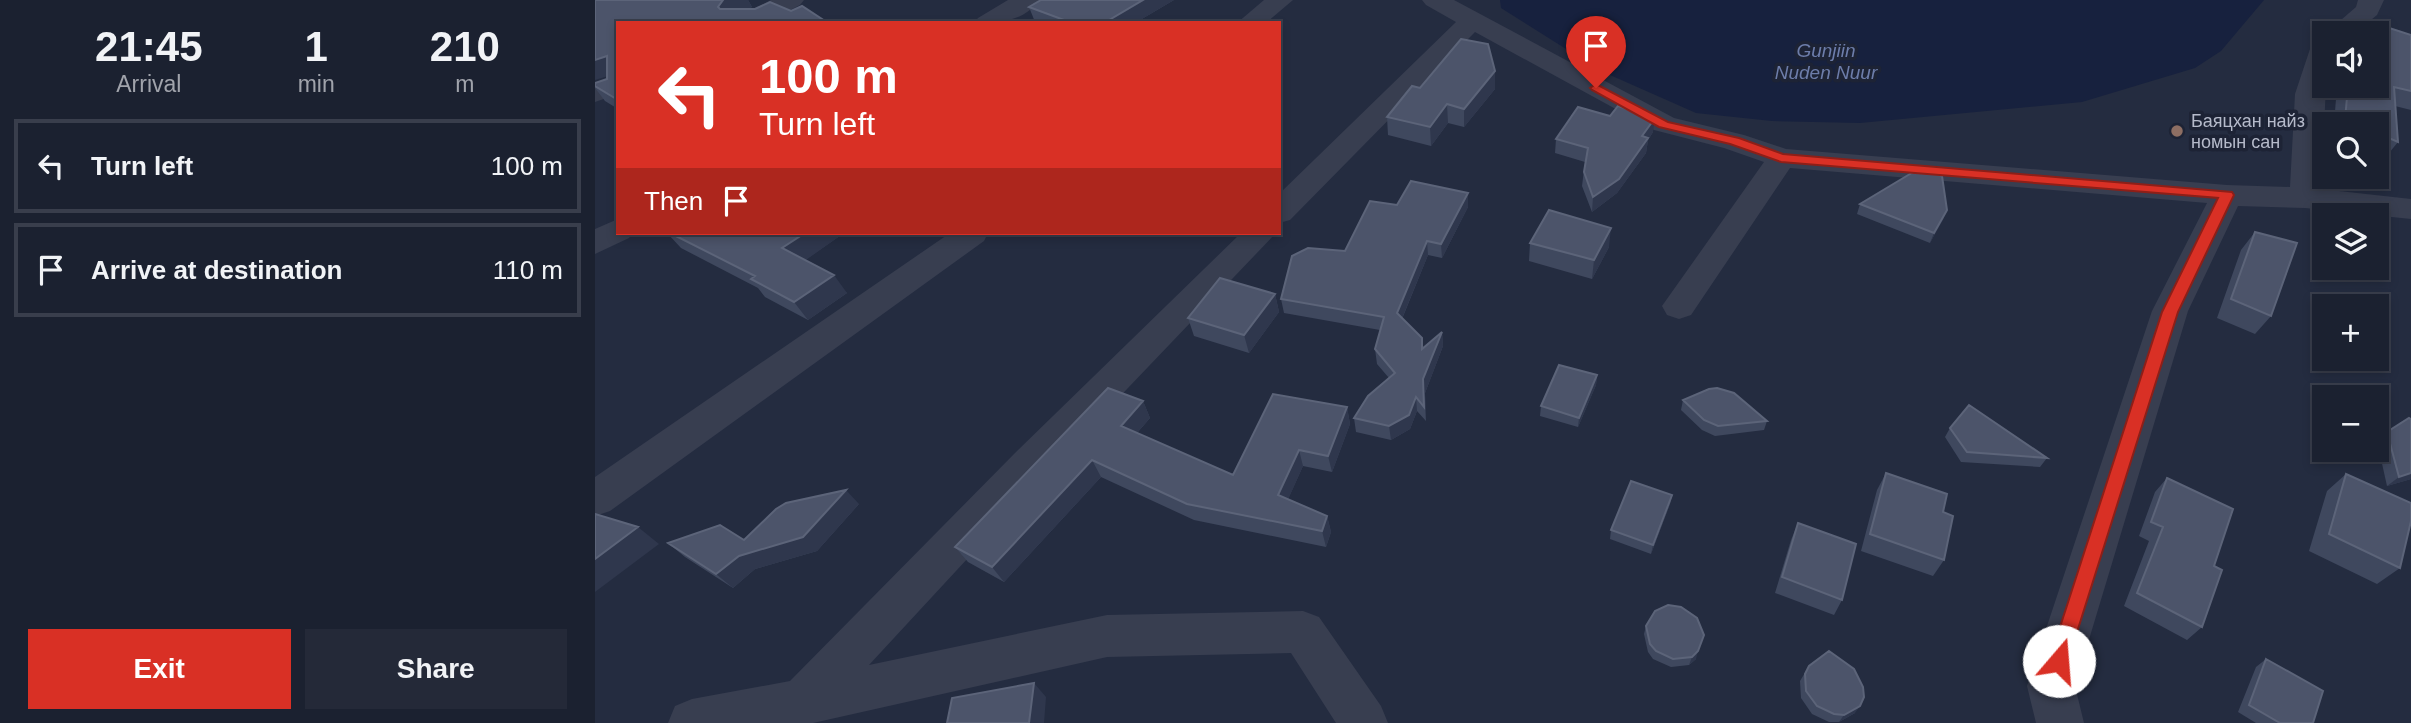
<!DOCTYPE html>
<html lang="en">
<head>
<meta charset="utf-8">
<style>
  body { margin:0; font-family:Arial,sans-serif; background:#242938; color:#f1f3f6; height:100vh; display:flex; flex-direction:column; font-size:26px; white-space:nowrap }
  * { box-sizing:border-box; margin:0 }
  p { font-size:23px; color:#a0a3ab }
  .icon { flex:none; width:38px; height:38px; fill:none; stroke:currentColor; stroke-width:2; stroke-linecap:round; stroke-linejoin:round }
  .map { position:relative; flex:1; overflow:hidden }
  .panel { display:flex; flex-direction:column; background:#1b2130; width:595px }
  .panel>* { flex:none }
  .banner { position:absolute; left:21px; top:21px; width:665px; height:214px; border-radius:0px; box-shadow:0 4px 10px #0003,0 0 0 2px #393e4c; background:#d93025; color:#fff; overflow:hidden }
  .buttons { position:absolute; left:1717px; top:21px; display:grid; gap:14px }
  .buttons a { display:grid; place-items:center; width:77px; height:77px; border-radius:0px; background:#1b2130; box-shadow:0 4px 10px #0003,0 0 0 2px #393e4c; font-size:35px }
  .pin { position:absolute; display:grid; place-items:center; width:60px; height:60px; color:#fff; margin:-72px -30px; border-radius:50% 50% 50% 0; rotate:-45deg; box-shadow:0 0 7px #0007 }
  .pin .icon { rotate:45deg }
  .me { position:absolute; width:77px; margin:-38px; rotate:18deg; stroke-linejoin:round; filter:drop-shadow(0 0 5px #0008) }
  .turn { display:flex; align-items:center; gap:24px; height:147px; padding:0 28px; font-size:32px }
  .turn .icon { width:91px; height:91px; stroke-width:2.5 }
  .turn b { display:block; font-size:49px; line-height:60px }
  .then { display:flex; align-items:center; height:66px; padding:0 28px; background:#0003; gap:14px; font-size:26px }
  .eta { display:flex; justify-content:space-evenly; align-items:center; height:119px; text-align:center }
  .eta b { font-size:42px; font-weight:800; line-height:49px }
  .action { display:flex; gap:14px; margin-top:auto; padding:14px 28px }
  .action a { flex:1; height:80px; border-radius:0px; background:#d93025; color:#fff; font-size:28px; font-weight:800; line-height:80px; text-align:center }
  .action a+a { background:#242938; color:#f1f3f6 }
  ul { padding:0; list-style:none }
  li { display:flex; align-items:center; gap:21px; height:94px; margin:0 14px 10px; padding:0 14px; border:4px solid #393e4c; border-radius:0px }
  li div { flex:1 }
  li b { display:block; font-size:26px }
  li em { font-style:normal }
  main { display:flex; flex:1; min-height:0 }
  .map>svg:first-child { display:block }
  .water { fill:#17213e }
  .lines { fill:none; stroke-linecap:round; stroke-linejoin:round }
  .street { fill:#383e50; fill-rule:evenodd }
  .wall { fill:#3f485e }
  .shaded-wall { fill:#2f374d }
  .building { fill:#4c546a; stroke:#5c6479; stroke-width:2 }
  .route { fill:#d93025; stroke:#8d1f18; stroke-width:2 }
  .education-dot { fill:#8d6e63; stroke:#1d2335; stroke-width:2.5 }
  .labels { text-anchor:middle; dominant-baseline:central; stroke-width:7; stroke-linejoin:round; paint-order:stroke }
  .far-poi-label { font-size:18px; fill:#b5baca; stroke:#1d2335; text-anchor:start }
  .far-water-label { font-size:19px; font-style:italic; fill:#6d7daa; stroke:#1d2335 }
</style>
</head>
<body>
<main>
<section class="panel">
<div class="eta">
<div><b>21:45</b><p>Arrival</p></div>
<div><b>1</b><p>min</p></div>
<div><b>210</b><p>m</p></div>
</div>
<ul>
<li><svg class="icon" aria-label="left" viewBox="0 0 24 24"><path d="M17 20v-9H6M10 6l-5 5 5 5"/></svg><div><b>Turn left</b></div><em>100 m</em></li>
<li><svg class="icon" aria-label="arrive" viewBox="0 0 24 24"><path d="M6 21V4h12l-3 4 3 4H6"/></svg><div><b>Arrive at destination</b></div><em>110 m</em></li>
</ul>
<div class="action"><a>Exit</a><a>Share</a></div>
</section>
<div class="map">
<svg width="1816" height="723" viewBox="0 0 1816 723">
  <rect width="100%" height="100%" fill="#242c40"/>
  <!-- water -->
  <path class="water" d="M905,0h764l-43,51 -26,17 -113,34 -222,21 -88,-2 -76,-8 -95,-42 -100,-63z"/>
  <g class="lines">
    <!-- street -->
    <path class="street" d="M176,0h33l-4,5 -35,18h-34l4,-5z
      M413,0h31c-15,22 -41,23 -65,23l4,-5z
      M669,0h29l-27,23h-29z
      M827,0h32l220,118 70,17 42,14 441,36 63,2 5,-93 16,-48 4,-6 9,-2 2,48 -5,103 90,10v20l-106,-11 -67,-2 -50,105 -113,375 9,37h-48l-9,-37 125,-375 55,-108 -417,-35 -99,147 -12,4 -12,-4 -5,-9 102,-144 -40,-14 -70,-18 -179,-98 -185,188 -11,3v-29l177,-172 -30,-17z
      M1763,0h26l-7,15 -22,18h-29l30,-26z
      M23,75v19l-23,8v-19z
      M23,219v14h15l-4,5 -34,16v-25z
      M355,233h38l-4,8 -374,270 -15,5v-39z
      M646,233h35l-233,244 -174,188 238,-50 196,-4 16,6 62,89 7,17h-52l-45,-70 -184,4 -294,66h-145l7,-17 17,-7 98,-18 225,-228z"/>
  </g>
  <!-- wall -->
  <path class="wall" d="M0,0h153l4,7 -5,2 44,2 37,12h-210v86l-13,-8 -10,-13v-5l12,-4z
    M446,0h133l-39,23 -100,-1 -6,-15z
    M1816,35v75l-16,-4 3,36 -13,16 -8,-4v-30h-43l3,-38h40z
    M900,71v18l-31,38 -16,-4 -17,23 -43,-11 -1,-18 33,-29z
    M1058,132l-5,8 -2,13 -29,40 -25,19 -10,-26 3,-24 -30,-9 1,-14z
    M1265,204l87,6 -17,33 -73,-29z
    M802,205l71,2 -26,51 -14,-3 -26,64 20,19 1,11 19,-17 1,14 -18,47 1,28 -9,-10 -7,18 -19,11 -35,-8 -2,-14 35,-40 -12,-14 -2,-15 5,-19 -96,-17 -3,-14 64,-48z
    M1660,232l16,84 -16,18 -38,-16 24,-68z
    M72,233h177l-39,27 42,33 -39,27 -43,-23 -7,-9 -77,-40z
    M935,243l79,4 -17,32 -63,-18z
    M680,294l4,18 -30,41 -55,-17 -6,-18z
    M1002,375l-1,10 -18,42 -38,-11 1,-10z
    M1088,400l84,21 -3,9 -49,6 -13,-6 -21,-20z
    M548,401l7,17 -13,15 96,42 114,-68 3,17 -18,48 -29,-6 -15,33 39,17 4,16 -5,15 -132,-27 -93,-43 -97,105 -36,-20 -13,-15z
    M1355,428l97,30 -7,9 -79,-5 -16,-25z
    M1792,432l24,47 -24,7 -10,-45z
    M1291,473l57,39 1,48 -11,16 -72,-25 16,-61z
    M1751,474l54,94 -23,16 -68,-33 18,-60z
    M1572,478l47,88 -12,61 -15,13 -63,-34 25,-65 -10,-5 16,-44z
    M1077,495l-2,9 -19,50 -41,-15 1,-9z
    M264,504l-42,47 -62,18 -22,19 -48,-31 -17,-14 76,-3z
    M1203,523l44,77 -8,15 -59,-22 16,-53z
    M1051,626l50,33 -7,6 -18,2 -18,-8 -5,-7 -4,-18z
    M1671,659l47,64h-57l-18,-11 18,-45z
    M1214,666l46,47 -16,9h-10l-17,-8 -11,-16 -1,-17z"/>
  <!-- shaded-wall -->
  <path class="shaded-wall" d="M128,0h25l4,7 -19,9 -4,7 -11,-16z
    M548,0h31l-39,23h-31z
    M12,56l11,17 -23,7v-20z
    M900,71v18l-31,38v-18z
    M852,104l1,19 -17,23 -1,-19z
    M1060,118l-2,14 -5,8 -2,13 -29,40 -25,19 1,-15 49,-61z
    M873,193v14l-26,51 -1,-14z
    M1352,210l-4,10 -13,23 4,-10z
    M1016,228l-2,19 -17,32 2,-19z
    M210,233h39l-48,34 -14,-19z
    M832,241l1,14 -30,73 -1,-15z
    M239,275l13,18 -39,27 -14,-18z
    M680,294l4,18 -30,41 -5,-18z
    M847,332l1,14 -18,47 1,28 -3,-42z
    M1002,375l-1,10 -18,42 1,-9z
    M821,397l1,14 -7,18 -19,11 -2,-14z
    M548,401l7,17 -21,24 -8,-16z
    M752,407l3,17 -18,48 -4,-16z
    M704,450l4,16 -20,45 -5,-16z
    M497,460l9,17 -97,105 -12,-15z
    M1816,473v6l-24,7 12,-9z
    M251,490l13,14 -42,47 -62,18 -22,19 -17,-14 23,-18z
    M1077,495l-2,9 -19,50 2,-9z
    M732,516l4,16 -5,15 -4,-16z
    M43,527l21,17 -64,48v-33z
    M1103,651l-2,8 -7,6 3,-8z
    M439,683l12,14 -2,26h-15z
    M1265,706l-5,7 -16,9 5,-7z"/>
  <!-- building -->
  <path class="building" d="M0,0h128l-5,7 2,2h35l15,-7 21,9 11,-5 26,17h-210v77l-23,-14v-3l12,-4v-23l-12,4z
    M446,0h102l-39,23h-32l-43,-16z
    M1785,25l31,10v56l-17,-4 4,55 -21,-9v-9h-22l-10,-4 3,-34h29v-53h-9z
    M866,39l27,5 7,27 -31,38 -17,-5 -17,23 -43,-10 25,-31 8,2z
    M1023,106l37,12 -13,18 6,2 -29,41 -26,18 -9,-25 4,-24 -32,-9 22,-32 32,9z
    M1320,171l20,2 7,3 5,34 -13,23 -74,-29z
    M816,181l57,12 -27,51 -14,-3 -30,72 25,25v11l20,-17 -19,47 1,28 -8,-10 -7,18 -20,11 -35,-8 14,-22 27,-23 -20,-24 9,-32 -103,-18 11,-43 16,-8 37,3 25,-50 27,4z
    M954,210l62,18 -17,32 -64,-17z
    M1660,232l42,11 -26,73 -40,-17z
    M75,233h135l-23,15 52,27 -40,27 -43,-23 4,-3z
    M625,278l55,16 -31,41 -56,-17z
    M964,365l38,10 -18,43 -38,-12z
    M513,388l35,13 -22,25 112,49 40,-81 74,13 -19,49 -29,-6 -21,45 49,21 -5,15 -135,-27 -95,-44 -100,107 -37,-20z
    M1122,388l17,5 33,28 -49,5 -14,-6 -21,-20 26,-11z
    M1374,405l78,53 -80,-6 -17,-24z
    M1814,418l2,1v54l-12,4 -12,-45z
    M1291,473l61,21 -4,18 10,4 -9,44 -74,-26z
    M1751,474l65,29v18l-11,47 -71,-34z
    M1572,478l66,31 -19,57 8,4 -20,57 -65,-34 26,-66 -12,-5z
    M1036,481l41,14 -19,50 -42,-15z
    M251,490l-43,47 -64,19 -23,18 -48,-31 52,-18 24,15 32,-31 10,-6z
    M0,514l43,13 -43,32z
    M1203,523l58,21 -14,56 -60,-23z
    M1073,605l13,2 16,11 7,17 -6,16 -6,6 -19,2 -17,-8 -6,-7 -4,-18 9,-15z
    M1234,651l25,18 9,18 1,10 -4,9 -16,9 -10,-1 -17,-8 -11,-15 -1,-17 4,-8z
    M1671,659l57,32 -10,32h-33l-31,-18z
    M439,683l-5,40h-82l5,-25z"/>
  <!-- route -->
  <path class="route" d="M1001,84l72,38 71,16 44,16 449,38 2,3 -56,117 -112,355 -7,3 -7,-3 -3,-6 113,-349 56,-114 -437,-36 -51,-18 -71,-17 -67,-37 -2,-2z"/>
  <!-- markers -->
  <circle class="education-dot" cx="1582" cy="131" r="7"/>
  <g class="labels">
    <!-- far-poi labels -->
    <g class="far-poi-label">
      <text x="1596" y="121">Баяцхан найз<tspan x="1596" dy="21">номын сан</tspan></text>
    </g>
    <!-- far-water labels -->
    <g class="far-water-label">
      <text x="1231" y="50">Gunjiin<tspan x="1231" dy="22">Nuden Nuur</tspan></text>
    </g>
  </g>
</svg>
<div class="buttons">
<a><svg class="icon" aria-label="sound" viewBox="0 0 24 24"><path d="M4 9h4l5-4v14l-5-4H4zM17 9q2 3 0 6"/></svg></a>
<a><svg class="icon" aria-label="search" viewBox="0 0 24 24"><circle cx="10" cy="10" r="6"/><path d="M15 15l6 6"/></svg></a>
<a><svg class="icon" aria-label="layers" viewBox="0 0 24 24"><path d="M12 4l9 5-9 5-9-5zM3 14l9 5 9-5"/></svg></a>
<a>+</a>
<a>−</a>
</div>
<div class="pin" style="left:1001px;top:88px;background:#d93025"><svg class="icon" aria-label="arrive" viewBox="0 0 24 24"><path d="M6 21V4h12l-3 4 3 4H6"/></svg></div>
<svg class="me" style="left:1464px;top:661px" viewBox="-20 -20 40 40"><circle r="19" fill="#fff"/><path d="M0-13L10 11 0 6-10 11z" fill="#d93025"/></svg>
<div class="banner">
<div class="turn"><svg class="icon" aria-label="left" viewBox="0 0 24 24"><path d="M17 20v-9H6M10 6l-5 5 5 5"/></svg><div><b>100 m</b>Turn left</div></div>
<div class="then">Then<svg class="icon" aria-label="arrive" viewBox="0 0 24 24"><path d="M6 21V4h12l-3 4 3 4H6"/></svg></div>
</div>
</div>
</main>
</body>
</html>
